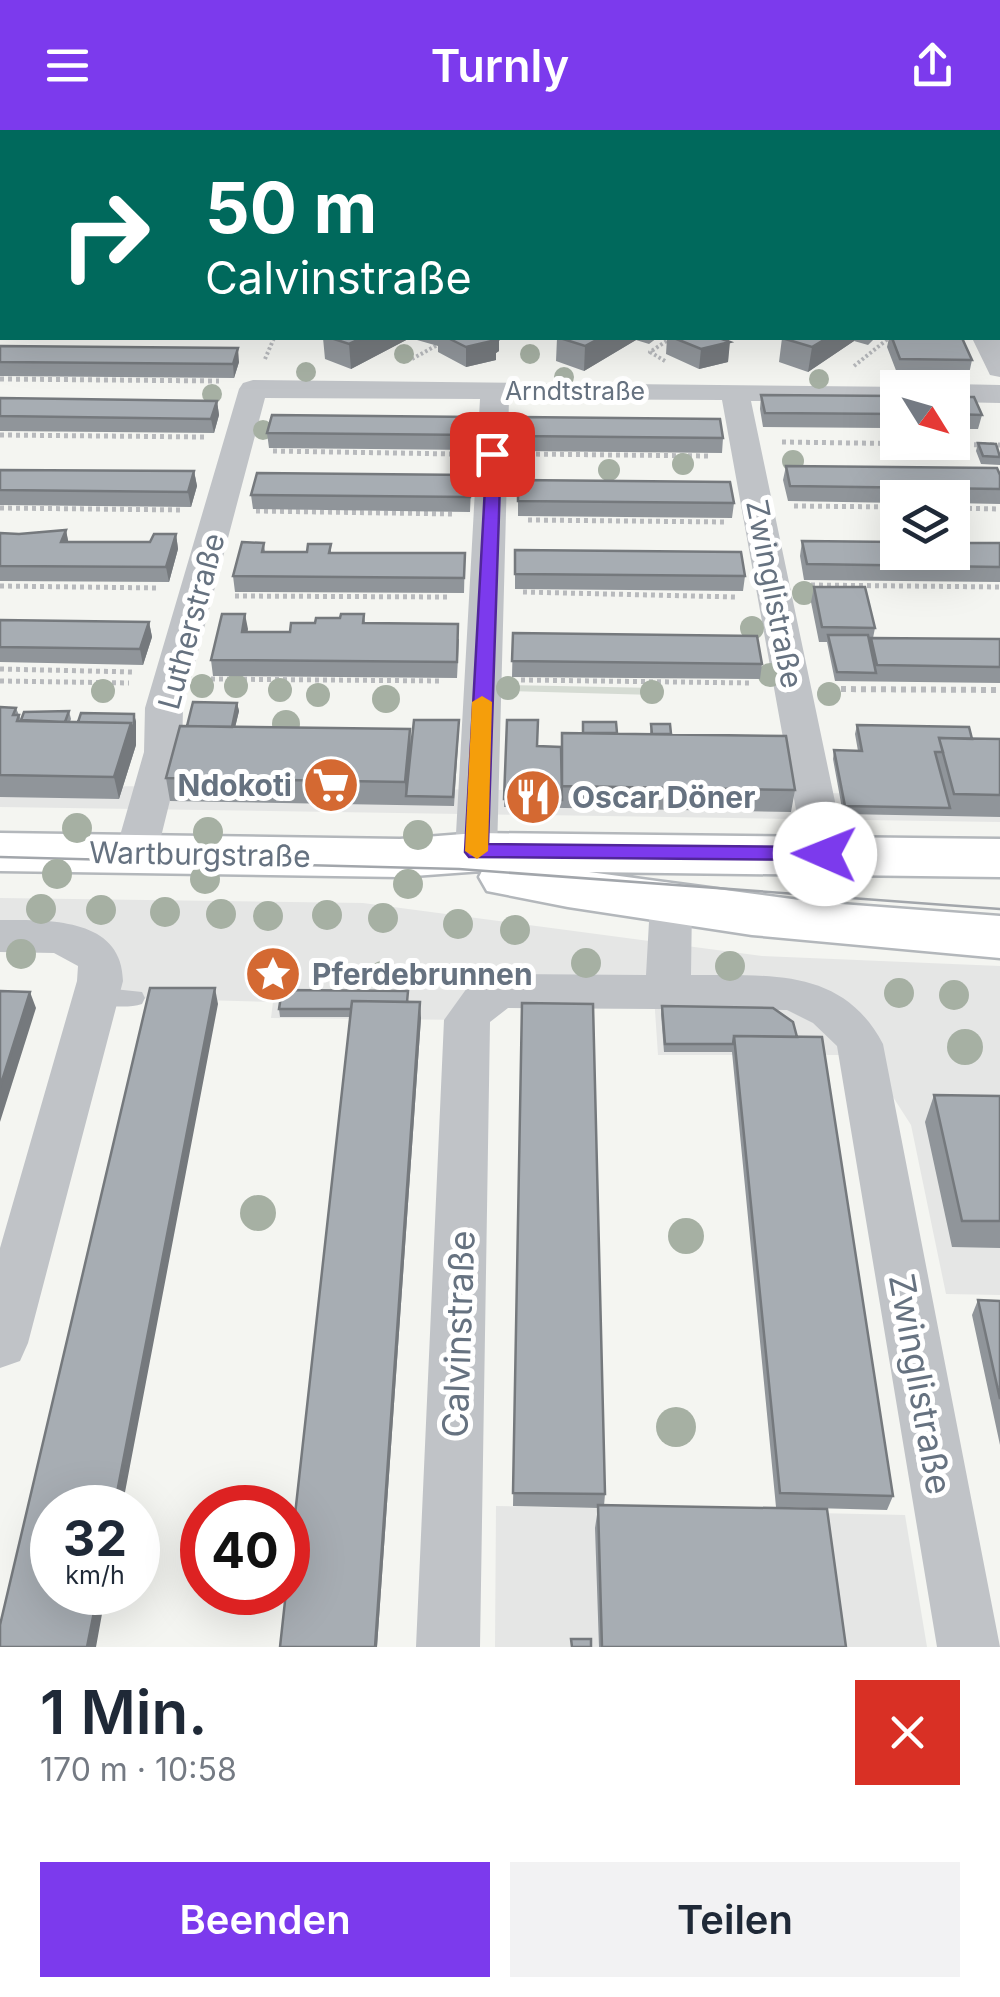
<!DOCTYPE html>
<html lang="de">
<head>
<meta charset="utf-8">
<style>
  body { margin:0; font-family:Inter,sans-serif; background:#f2f2f3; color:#1f2937; height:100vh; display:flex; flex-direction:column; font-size:38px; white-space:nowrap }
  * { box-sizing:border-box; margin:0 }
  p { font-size:32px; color:#747a83 }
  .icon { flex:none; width:55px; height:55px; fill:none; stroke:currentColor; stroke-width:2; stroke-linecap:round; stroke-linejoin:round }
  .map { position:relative; height:1517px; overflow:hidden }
  .panel { display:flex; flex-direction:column; background:#fff; flex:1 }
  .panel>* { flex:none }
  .banner { position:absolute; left:0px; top:0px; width:1000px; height:210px; box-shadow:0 10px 40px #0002; background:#00695c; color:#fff; overflow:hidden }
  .needle { width:65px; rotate:127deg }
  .controls { position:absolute; left:880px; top:240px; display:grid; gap:20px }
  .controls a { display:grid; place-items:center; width:90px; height:90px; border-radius:0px; background:#fff; box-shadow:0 10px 40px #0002; font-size:50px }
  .speed { position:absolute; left:30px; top:1355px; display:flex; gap:20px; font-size:50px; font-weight:700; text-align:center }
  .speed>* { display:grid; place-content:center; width:130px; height:130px; border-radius:50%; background:#fff; box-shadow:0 10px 40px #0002; line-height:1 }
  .speed small { font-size:25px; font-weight:400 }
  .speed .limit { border:15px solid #d22; background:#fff; color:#111 }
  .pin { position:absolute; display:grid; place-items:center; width:85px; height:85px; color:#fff; margin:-42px; border-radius:20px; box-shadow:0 5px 15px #0006 }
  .me { position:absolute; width:110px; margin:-55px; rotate:271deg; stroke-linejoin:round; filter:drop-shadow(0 0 8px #0008) }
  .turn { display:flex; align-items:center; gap:35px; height:210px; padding:0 40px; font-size:45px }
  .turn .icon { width:130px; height:130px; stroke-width:2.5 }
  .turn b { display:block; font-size:70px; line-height:85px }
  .round { display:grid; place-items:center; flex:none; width:105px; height:105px; border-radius:0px; background:#f2f2f3 }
  .overview { display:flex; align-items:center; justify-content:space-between; height:170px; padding:0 40px }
  h1 { font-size:60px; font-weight:600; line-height:75px }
  .button { display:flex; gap:20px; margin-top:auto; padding:20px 40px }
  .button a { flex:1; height:115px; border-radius:0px; background:#7c3aed; color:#fff; font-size:40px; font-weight:600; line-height:115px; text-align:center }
  .button a+a { background:#f2f2f3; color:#1f2937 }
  header { display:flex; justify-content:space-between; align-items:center; height:130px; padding:0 40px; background:#7c3aed; color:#fff; font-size:45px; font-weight:600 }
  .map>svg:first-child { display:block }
  .built { fill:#e5e6e5 }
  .green { fill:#d5dbd3 }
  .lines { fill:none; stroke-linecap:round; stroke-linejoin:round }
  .secondary-casing { stroke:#b3b7bb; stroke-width:5 }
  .path-far2 { stroke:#b8babd; stroke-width:4; stroke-dasharray:2.5 2.5; stroke-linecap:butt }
  .path-far1 { stroke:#b8babd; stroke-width:5; stroke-dasharray:4 4; stroke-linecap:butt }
  .path { stroke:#b8babd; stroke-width:6; stroke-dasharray:5 5; stroke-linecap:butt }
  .lane { fill:#c0c3c7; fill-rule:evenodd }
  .street { fill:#c0c3c7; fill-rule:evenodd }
  .secondary { fill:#fff; fill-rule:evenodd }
  .tram { stroke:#a2a6ab; stroke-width:2.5 }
  .tree { fill:#a6b0a3 }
  .wall { fill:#90959a }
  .shaded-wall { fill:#75797d }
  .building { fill:#a7adb3; stroke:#75797d; stroke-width:2.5 }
  .route { fill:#7c3aed; stroke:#51269a; stroke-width:2.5 }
  .slow { fill:#f59e0b }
  .labels { text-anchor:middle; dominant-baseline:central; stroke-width:10; stroke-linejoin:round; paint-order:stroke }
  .far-street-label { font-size:25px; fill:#667280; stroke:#fff }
  .street-label { font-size:30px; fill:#667280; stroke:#fff }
  .poi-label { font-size:30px; font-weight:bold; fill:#667280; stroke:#fff; text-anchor:start }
  .near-street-label { font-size:35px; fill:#667280; stroke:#fff }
</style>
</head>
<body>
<header><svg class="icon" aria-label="menu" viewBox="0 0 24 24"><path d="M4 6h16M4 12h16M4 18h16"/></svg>Turnly<svg class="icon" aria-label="share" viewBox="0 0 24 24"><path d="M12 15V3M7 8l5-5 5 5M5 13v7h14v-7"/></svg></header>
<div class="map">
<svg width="1000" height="1517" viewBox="0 0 1000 1517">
  <rect width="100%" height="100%" fill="#f4f5f1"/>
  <!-- built -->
  <path class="built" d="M0,655l1000,10v27l-1000,-15z
    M0,768l363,5 399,53 238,10v329l-54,-1 -35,-169 -45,-70h-208l-4,-59 -146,-3 -35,27 -202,-2 2,-16 -183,-5 6,-35 -96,-22z
    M496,1376l409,9 22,132h-432z"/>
  <!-- green -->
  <path class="green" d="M504,555l153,3 2,3 -4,4 -148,-4z"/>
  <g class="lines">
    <!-- secondary casing -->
    <g class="secondary-casing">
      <path id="secondary" d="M0,703l400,6 76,-6 524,6v38l-411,-5 225,30 186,14v42l-248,-23 -184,-28 -81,-16 -8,-14 3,-6 -82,6 -400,-6z"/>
    </g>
    <!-- path-far2 -->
    <path class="path-far2" d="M0,173l2,-6
      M265,229l9,-21
      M412,229l38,-21
      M665,231l-15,-9 21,-14
      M854,236l35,-28"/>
    <!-- path-far1 -->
    <path class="path-far1" d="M0,249l219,2
      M0,305l204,2
      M782,312l218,3
      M273,321l182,3
      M528,324l182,2
      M794,376l104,1
      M0,378l184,2
      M952,378l48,1
      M256,381l198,3
      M528,390l197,2
      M811,455l189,2
      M0,456l159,2
      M523,462l213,5
      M235,466l212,1
      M0,539l133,3
      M211,549l232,2
      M521,550l232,3
      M0,551l129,2"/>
    <!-- path -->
    <path class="path" d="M831,559l169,1"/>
    <!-- lane -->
    <path class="lane" d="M95,857l47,5 3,6 -3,6c-16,5 -39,2 -55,-3l-3,-6 3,-6z"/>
    <!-- street -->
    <path class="street" d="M310,0h22v2h-21z
      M492,0h22l1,2h-21z
      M657,0h22l1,2h-21z
      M866,0h22l2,2h-22z
      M0,3h2v12h-2z
      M998,20h2v14l-2,-1z
      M998,205l2,4v38l-10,-2 -18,-37z
      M253,250l655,7 -10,1v14l-147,-1 95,453 -6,10 -15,4 -15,-4 -6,-10 -82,-454 -213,-1 -12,453 -6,10 -15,4 -15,-4 -6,-10 25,-453 -215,-1 -82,310 -1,44 -25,101 -6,10 -15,4 -15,-4 -6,-10 29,-101 1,-44 94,-319 4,-6z
      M952,254l48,1v18l-48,-1v-14h-11z
      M671,759l15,4 6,11 -1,71c76,1 151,-9 192,69l117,603h-63l-100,-601 -24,-23 -26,-13 -279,-2 -18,14 -10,625h-64l28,-627 23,-32 40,-14 139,1 4,-71 6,-11z
      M0,790c48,0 122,-3 123,61l-95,362 -8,18 -20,7v-120l77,-267 1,-15 -24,-13 -54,-1z"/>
    <!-- secondary -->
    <use href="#secondary" class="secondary"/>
    <!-- tram -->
    <path class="tram" d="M0,727l459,12 541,40"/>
  </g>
  <!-- trees -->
  <g class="tree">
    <circle cx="404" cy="224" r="10"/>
    <circle cx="530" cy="224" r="10"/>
    <circle cx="306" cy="242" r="10"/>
    <circle cx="564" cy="247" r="10"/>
    <circle cx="819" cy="249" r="10"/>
    <circle cx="212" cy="264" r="10"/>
    <circle cx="263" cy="300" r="10"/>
    <circle cx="793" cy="331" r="11"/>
    <circle cx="683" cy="334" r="11"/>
    <circle cx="609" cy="340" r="11"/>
    <circle cx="804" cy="463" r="12"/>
    <circle cx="752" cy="498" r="12"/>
    <circle cx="770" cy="545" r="12"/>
    <circle cx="202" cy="556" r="12"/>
    <circle cx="236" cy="556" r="12"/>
    <circle cx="508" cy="558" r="12"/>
    <circle cx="280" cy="560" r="12"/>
    <circle cx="103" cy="561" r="12"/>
    <circle cx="652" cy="562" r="12"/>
    <circle cx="829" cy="564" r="12"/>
    <circle cx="318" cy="565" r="12"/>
    <circle cx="386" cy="569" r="14"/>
    <circle cx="286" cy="594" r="14"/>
    <circle cx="77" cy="698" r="15"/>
    <circle cx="208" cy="702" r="15"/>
    <circle cx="418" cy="705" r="15"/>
    <circle cx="57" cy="744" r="15"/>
    <circle cx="205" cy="749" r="15"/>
    <circle cx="408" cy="754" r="15"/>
    <circle cx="41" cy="779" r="15"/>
    <circle cx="101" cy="780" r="15"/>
    <circle cx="165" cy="782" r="15"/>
    <circle cx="221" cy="784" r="15"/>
    <circle cx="327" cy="785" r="15"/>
    <circle cx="268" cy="786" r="15"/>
    <circle cx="383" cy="788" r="15"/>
    <circle cx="458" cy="794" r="15"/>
    <circle cx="515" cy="800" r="15"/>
    <circle cx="21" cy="824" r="15"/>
    <circle cx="586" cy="833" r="15"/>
    <circle cx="730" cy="836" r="15"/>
    <circle cx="383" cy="846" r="15"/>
    <circle cx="899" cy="863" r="15"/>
    <circle cx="954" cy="865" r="15"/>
    <circle cx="965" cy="917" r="18"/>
    <circle cx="258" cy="1083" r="18"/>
    <circle cx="686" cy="1106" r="18"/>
    <circle cx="676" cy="1297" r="20"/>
  </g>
  <!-- wall -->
  <path class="wall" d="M357,0h110v2h-88z
    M532,0h102v2h-102z
    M702,0h145v2h-145z
    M920,0h80v14h-2v-12h-77z
    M998,53h2v75l-2,-1z
    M323,208h176v13l-3,2v7l-30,7 -28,-15v-6l-28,-8 -59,31 -26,-10z
    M557,208h100l-8,6 -13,-4 -52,31 -28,-10z
    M667,208h62l-1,24 -29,7 -33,-15z
    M782,208h93l-7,7 -14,-4 -46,31 -29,-10z
    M889,208h73l10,22 -3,14 -72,-1 -10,-26z
    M0,216l239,16 -5,16 -234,-2z
    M761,265l137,1v45h-9l-4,-13 -122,-1 -3,-18z
    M952,267l30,18 -4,14h-26z
    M0,268l217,3 2,14 -5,18 -214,-2z
    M519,287l204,21 -1,15 -204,-2z
    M474,301l-1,19 -204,-2 -2,-15z
    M978,313l22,10v12l-19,-1 -5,-13z
    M786,336l214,9v29l-48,-1v-5h-54v5l-110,-2 -5,-21z
    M0,340l194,1 3,15 -6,21 -191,-2z
    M518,350l216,23 -2,15 -214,-2z
    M471,360l-1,22 -217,-3 -2,-14z
    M66,400l2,12h82l26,-8 2,15 -9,33 -169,-1v-48l19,1z
    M802,411l198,2v39l-196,-2 -4,-24z
    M264,413l1,9h42l24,-8v9h134l-1,40 -229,-1 -2,-16z
    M515,420l230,26 -2,15 -228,-2z
    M814,457l61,41 -2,10 127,1v44l-165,-2 -8,-39h-8l-8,-40z
    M364,484l1,9 94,16 -2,39 -244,-2 -2,-16 37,-31 -1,3h43l25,-9z
    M0,490l149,2 3,15 -9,28 -143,-3z
    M513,503l249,31 -2,15 -248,-2z
    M237,573l2,8 -4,16 175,2 1,18 48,-19 -5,78 -284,-5 -4,-23z
    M0,577l16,1 5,12 48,-9 2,8 -1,3 64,-8 2,8v23l-17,54 -119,-2z
    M507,590l31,26 23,1 56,-14 33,1 1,-10 144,66 -4,22 -287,-5z
    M857,595l115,14h28v78l-157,-3 -10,-55 1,-9 24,1 -3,-17z
    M408,872l13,16 -44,629h-97l70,-630h-70l-1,-8z
    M522,873l83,491 -1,12 242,141h-247l-4,-119 3,-20 -85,-2z
    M662,876l111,2 120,488 -6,14 -111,-3 -44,-455h-68l-3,-38z
    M934,965l66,1v152l-48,-1 -27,-125z
    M978,1170l22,1v144l-28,-130z"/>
  <!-- shaded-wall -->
  <path class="shaded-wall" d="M2,22v22l-2,4v-23z
    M362,208h48l-59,31 -2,-25z
    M490,208h9v13l-3,2v7l-30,7v-20z
    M600,208h36v2l-52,31 1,-25z
    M724,208h5l-1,5 2,-1 -2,20 -29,7 2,-20z
    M827,208h27v3l-46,31 4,-25z
    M238,218l1,14 -5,16 -1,-14z
    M217,271l2,14 -5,18 -3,-14z
    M194,341l3,15 -6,21 -3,-15z
    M66,400l3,15 -8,-3z
    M176,404l2,15 -9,33 -3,-15z
    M245,484l3,15 -4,18 -2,-15z
    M149,492l3,15 -9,28 -3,-16z
    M237,573l2,8 -9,38 -2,-8z
    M134,584l2,8v23l-17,54 -5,-22z
    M410,599l1,23 -5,44 -1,-14z
    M215,858l3,16 -96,504h-8z
    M30,862l6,16 -36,114v-35z
    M420,872l1,16 -44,629h-2z
    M98,1462h8l-10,55h-9z"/>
  <!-- building -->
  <path class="building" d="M998,53h2v14h-2z
    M998,67l2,5v37h-2z
    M331,208h31l-13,6z
    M448,208h43l5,2 -30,7z
    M560,208h40l-15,8z
    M674,208h50l-2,1 8,3 -29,7z
    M782,208h45l-15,9z
    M892,208h70l10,22 -72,-1z
    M0,216l238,2 -5,16 -233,-2z
    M761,265l137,1v18l-133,-1z
    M952,267h22l8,18 -30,-1z
    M0,268l217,3 -6,18 -211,-3z
    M272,285l202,2 -1,18 -206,-2z
    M519,287l201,2 3,19 -204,-2z
    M887,291h11v13h-7z
    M978,313l18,1 4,13 -17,-1z
    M786,336l211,2 3,7v14l-210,-3z
    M0,340l194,1 -6,21 -188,-2z
    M257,343l214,2 -1,22 -219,-2z
    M518,350l212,2 4,21 -216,-2z
    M66,400l-5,12h89l4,-8h22l-10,33 -166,-1v-33l19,1z
    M802,411l96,1v10h54v-9h48v24l-193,-3z
    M242,412l22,1 -2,9h45l1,-8h23l-2,9h136l-1,25 -231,-2z
    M515,420l226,2 4,24 -230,-2z
    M814,457h51l10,41 -53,-1z
    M222,484h23l-3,18h48l1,-9h24l1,-5h24l1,-4h23l-1,9 95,1 -1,38 -246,-2z
    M0,490l149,2 -9,27 -140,-2z
    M513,503l244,3 5,28 -250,-3z
    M828,505h40l8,38 -39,-1z
    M871,508l129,1v28l-123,-2z
    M193,572l44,1 -5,24 -45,-1z
    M0,577l16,1 -3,7h6l-2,6 114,2 -17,54 -114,-2z
    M69,581l-4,11 -44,-2 3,-8z
    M81,583l53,1v23l-3,-14 -53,-1z
    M414,590h45l-6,77 -47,-1z
    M507,590h31l-1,26 24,1 1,53 -58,-1z
    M583,592h33l1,11h-34z
    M651,594h19l1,10h-19z
    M857,595l112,2 3,12 -33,-1 4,14h-8l15,56 -105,-2 -11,-56 28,1z
    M180,596l230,3 -5,53 -239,-4z
    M562,603l224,3 9,54 -233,-4z
    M939,608l61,1v56l-46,-1z
    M150,858h65l-101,520h-62v84h46l-11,55h-87v-22z
    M282,860l126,1 -1,11 -55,-1 -1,8h-72z
    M0,861l30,1 -30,95z
    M352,871l68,1 -45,645h-95l6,-55h2v-14z
    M522,873l71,1 12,490 -92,-1z
    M662,876l111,2 20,14 4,15 -63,-1 -1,8h-68z
    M734,906l88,1 71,459 -113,-3z
    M934,965l66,1v125h-38z
    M978,1170l22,1v98z
    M598,1375l229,4 19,138h-244z
    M571,1509h20v8h-19z"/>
  <!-- route -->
  <path class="route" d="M487,321l14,3 -13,390 337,3 8,2 3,5 -3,6 -364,-3 -4,-5z"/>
  <!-- slow -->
  <path class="slow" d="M482,566l10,6 -4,149 -11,8 -12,-8 7,-149z"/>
  <!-- icons -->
  <defs>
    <g id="supermarket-disc" transform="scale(2.875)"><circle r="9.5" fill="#d46932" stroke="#fff"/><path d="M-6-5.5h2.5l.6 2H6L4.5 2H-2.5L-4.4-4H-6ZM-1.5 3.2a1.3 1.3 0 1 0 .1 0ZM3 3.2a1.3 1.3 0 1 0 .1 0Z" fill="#fff"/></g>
    <g id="restaurant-disc" transform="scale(2.875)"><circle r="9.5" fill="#d46932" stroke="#fff"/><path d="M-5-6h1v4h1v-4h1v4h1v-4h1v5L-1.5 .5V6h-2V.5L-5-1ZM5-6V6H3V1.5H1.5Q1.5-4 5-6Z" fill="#fff"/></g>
    <g id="sight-disc" transform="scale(2.875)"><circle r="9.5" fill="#d46932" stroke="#fff"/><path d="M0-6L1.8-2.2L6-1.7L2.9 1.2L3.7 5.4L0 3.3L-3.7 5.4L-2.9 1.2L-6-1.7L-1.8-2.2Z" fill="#fff"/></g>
  </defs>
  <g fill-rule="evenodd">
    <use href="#supermarket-disc" x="331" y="655"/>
    <use href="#restaurant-disc" x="533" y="667"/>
    <use href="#sight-disc" x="273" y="844"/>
  </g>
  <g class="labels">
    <!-- far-street labels -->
    <g class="far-street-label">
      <text x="575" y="261">Arndtstraße</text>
    </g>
    <!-- street labels -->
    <g class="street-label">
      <text transform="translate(775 464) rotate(79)">Zwinglistraße</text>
      <text transform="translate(191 491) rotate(-75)">Lutherstraße</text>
      <text transform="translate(200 724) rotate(1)">Wartburgstraße</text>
    </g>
    <!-- poi labels -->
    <g class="poi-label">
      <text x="292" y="655" text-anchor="end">Ndokoti</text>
      <text x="572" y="667">Oscar Döner</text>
      <text x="312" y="844">Pferdebrunnen</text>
    </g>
    <!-- near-street labels -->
    <g class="near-street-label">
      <text transform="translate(458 1204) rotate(-88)">Calvinstraße</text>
      <text transform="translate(921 1254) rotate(80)">Zwinglistraße</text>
    </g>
  </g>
</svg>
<div class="controls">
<a><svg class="needle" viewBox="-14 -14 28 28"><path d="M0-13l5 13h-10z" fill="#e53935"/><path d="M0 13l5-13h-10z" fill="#747a83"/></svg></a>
<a><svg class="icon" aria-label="layers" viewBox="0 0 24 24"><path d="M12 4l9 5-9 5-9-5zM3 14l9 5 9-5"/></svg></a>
</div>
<div class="speed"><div>32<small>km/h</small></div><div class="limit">40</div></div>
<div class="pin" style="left:492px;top:324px;background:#d93025"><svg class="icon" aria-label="arrive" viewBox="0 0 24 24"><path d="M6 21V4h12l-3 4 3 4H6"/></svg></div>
<svg class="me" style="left:825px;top:724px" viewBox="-20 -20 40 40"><circle r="19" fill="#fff"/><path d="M0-13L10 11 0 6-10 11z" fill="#7c3aed"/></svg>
<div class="banner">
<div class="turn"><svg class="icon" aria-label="right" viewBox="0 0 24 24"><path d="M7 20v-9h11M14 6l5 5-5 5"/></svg><div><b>50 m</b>Calvinstraße</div></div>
</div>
</div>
<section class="panel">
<div class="overview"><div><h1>1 Min.</h1><p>170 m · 10:58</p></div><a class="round" style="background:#d93025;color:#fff"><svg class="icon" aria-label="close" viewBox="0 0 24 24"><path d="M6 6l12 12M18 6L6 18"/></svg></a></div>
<div class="button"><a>Beenden</a><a>Teilen</a></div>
</section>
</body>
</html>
